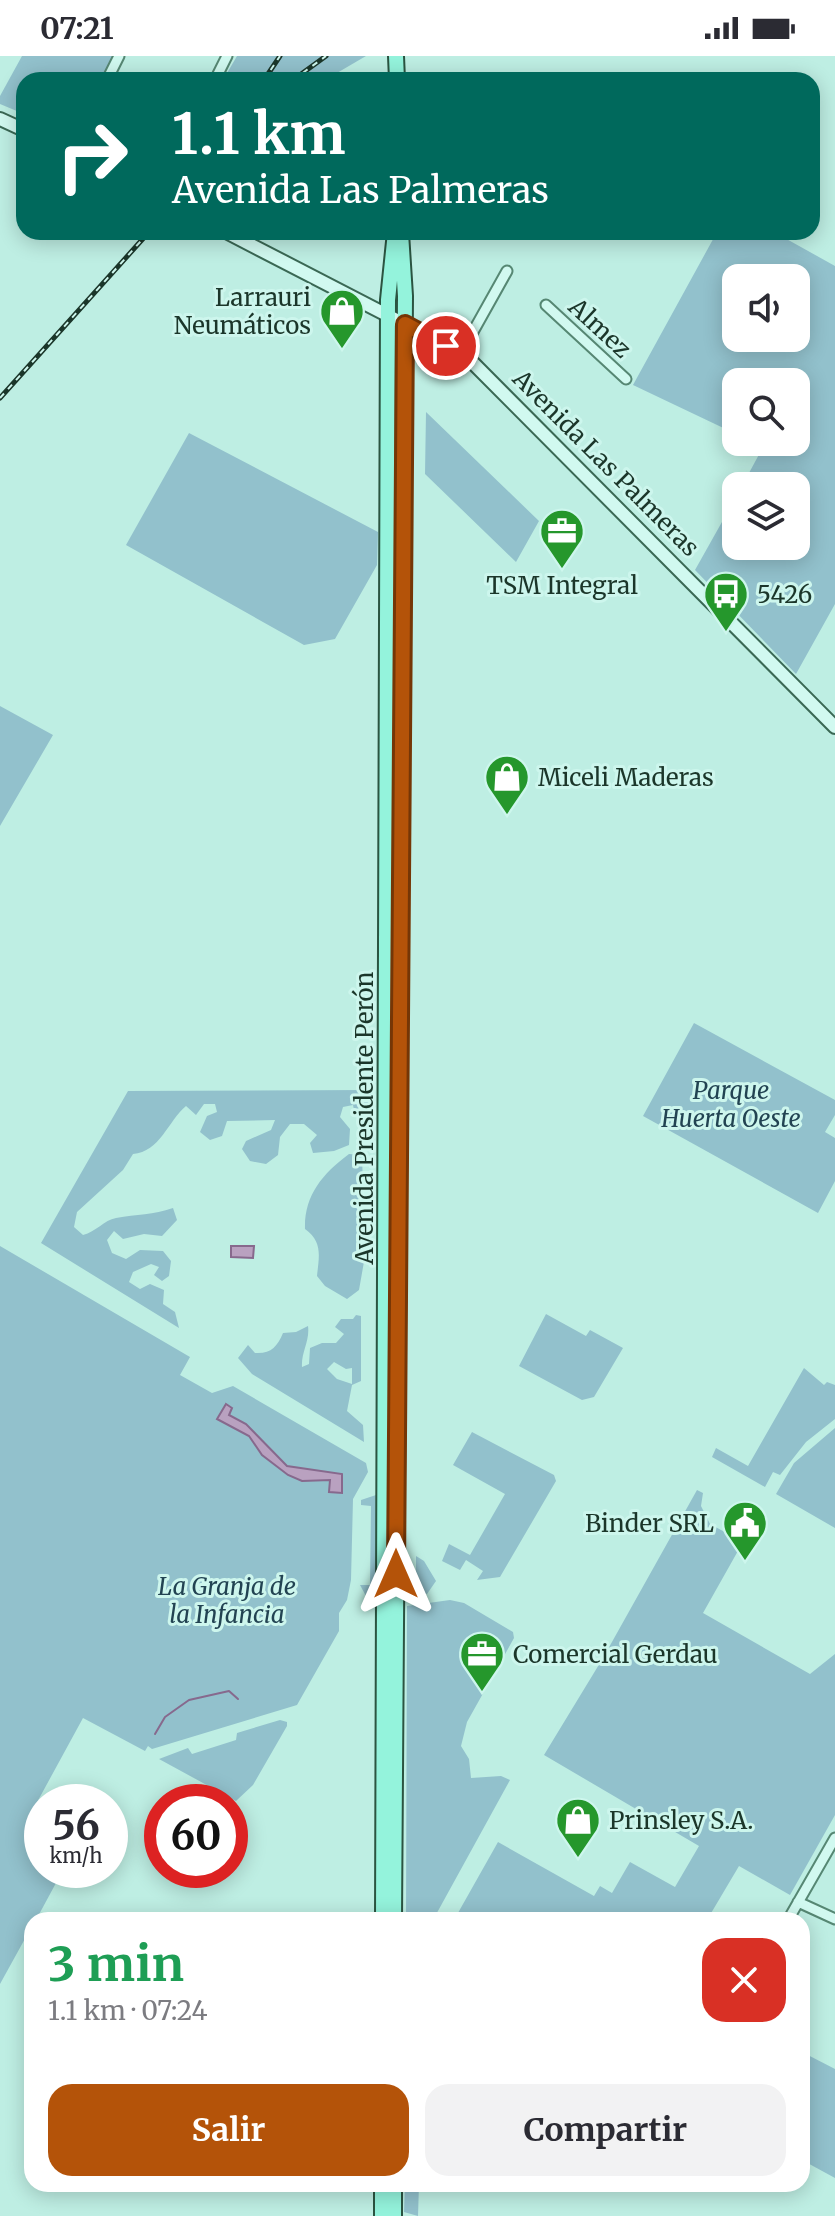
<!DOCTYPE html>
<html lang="es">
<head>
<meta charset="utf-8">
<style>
  body { margin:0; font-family:Merriweather,serif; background:#f2f2f3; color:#2b2b33; height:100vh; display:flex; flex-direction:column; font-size:30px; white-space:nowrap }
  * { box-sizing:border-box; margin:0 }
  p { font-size:26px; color:#7c7c81 }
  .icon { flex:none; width:44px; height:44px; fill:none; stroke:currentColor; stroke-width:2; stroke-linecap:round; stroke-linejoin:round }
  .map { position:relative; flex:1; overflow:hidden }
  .details { position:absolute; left:24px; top:1856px; width:786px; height:280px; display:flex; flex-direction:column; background:#fff; border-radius:24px; box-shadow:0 4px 20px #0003 }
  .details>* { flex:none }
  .top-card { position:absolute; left:16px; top:16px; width:804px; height:168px; border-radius:24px; box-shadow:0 4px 20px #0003; background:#00695c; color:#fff; overflow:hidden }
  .buttons { position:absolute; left:722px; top:208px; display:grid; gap:16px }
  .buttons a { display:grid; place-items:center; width:88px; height:88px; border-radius:16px; background:#fff; box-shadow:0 4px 20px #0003; font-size:40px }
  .speed { position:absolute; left:24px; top:1728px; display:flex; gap:16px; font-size:40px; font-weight:700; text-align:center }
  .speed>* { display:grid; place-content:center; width:104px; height:104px; border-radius:50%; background:#fff; box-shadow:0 4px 20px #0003; line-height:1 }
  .speed small { font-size:20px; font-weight:400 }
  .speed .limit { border:12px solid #d22; background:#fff; color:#111 }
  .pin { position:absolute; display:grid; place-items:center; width:68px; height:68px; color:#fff; margin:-34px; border:4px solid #fff; border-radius:50%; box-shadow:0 2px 8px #0007 }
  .me { position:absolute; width:88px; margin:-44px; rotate:0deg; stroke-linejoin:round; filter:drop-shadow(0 0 6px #0008) }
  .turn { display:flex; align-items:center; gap:28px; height:168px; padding:0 24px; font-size:36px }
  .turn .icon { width:104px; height:104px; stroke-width:2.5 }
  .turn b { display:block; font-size:56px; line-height:68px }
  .round { display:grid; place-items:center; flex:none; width:84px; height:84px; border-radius:24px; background:#f2f2f3 }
  .summary { display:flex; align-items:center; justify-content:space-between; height:136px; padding:0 24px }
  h1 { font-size:48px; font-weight:700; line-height:60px; color:#1e9e55 }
  .primary-button { display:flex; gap:16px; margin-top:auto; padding:16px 24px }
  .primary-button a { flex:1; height:92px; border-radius:24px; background:#b45309; color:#fff; font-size:32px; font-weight:700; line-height:92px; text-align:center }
  .primary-button a+a { background:#f2f2f3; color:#2b2b33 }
  .status { display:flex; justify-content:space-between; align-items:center; height:56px; padding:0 40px; background:#fff; direction:ltr }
  .status svg { height:22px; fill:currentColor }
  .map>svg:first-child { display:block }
  .green { fill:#92c1cc; fill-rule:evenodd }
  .water { fill:#b9a1c0; stroke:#87698d; stroke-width:2 }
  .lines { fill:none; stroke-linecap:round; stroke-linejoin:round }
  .stream { stroke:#87698d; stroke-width:2 }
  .minor-casing { stroke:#568773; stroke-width:13 }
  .secondary-casing { stroke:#3a6854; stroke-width:16 }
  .primary-casing { stroke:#2b5441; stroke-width:18 }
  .minor { stroke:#d1f9f0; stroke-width:9 }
  .secondary { stroke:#d1f9f0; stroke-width:12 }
  .primary { stroke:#94f3dc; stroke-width:14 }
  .rail-casing { stroke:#1b362a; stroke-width:5 }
  .rail { stroke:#cdf6ed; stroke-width:2; stroke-dasharray:6; stroke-linecap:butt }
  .route-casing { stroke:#753606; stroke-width:20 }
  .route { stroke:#b45309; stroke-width:14 }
  .labels { text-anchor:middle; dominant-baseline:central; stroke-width:6; stroke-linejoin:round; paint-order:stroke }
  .poi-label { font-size:24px; fill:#1b362a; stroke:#cdf6ed; text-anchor:start }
  .street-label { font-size:24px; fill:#1b362a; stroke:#cdf6ed }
  .park-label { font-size:24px; font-style:italic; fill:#224352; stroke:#cdf6ed }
</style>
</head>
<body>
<div class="status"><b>07:21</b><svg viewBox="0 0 49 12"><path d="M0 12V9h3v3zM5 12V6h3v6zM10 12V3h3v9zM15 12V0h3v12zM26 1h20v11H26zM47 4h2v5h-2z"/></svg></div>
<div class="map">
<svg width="835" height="2160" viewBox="0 0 835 2160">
  <rect width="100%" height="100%" fill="#beeee3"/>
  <!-- green -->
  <path class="green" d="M22,0h92l-12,24h-78v34l-24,-10v-8z
    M237,0h129l-41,24h-102z
    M717,176h57l61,34v338l-39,70 -101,-104 41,-73v49h60v-60h-54l21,-39 -10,-5h43v-60h-60v52l-103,-49zM736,222h60v60h-60z
    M426,356l113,109 -23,41 -91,-88z
    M189,377l189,99 -1,33 -42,74 -31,6 -178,-100z
    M0,650l53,29 -53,91z
    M694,967l141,77v15l-10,17 10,6v43l-17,32 -175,-97z
    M370,1034l-1,25h-14l-2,-10 -10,2 -3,10 10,12 -1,16 -15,6 -21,2 -3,-10 7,-8 -13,-11h-14l-10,13 -2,18 -12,9 -16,-3 -8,-12 4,-8 25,-11 4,-10 -48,1 -5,15 -12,4 -10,-8 7,-16 10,-4 -2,-8h-11l-8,11 -10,-9c-18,15 -26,46 -53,48l-10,16 -46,42 -3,15 9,8c13,-3 21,-15 33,-17 21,-4 37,-3 57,-10l4,12 -15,16 -18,-2 -21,5 -9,-8 -7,9 5,13 14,6 14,-9 23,1 8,10 -2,15 -7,5 -8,-6 5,-8 -8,-3 -18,8 -4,10 11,7 10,-5 14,6 -1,14 12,8 4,16 -138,-85 87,-152z
    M349,1098l13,1 3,101 -6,34 -12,9 -22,-13 -8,-10c2,-20 6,-34 -12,-47 -1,-33 17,-55 44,-75z
    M0,1190l190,111 -10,18 32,18 21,-7 133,77 2,9 -15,27 -2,81 -4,20 -8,13v18l-42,74 -145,44 -4,-3 -3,5 -62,-33 -54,99 13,7v46h21l-27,50h-4v6l-32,58z
    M546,1258l40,22 4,-6 33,18 -29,49 -12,3 -63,-34z
    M356,1259l5,1v65l-9,4 -5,26 16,14 1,17 -112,-68 -14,-16 10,-13 7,8c16,1 22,-6 28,-20l13,-1 12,-6c2,15 -7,26 -6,41l7,-3 1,-16 12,-5h14l8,-9 -9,-7 6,-8h12zM334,1306l12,7 6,-1v16l-15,-5 -10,-10z
    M804,1312l20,17 3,-3 8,3v34l-29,23 -26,33 -7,-3 -8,15 -53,-30 4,-9 32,18z
    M835,1372v100l-59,-34 18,-31z
    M472,1376l82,43 2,6 -56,96 -23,3 6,-9 -17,-11 -6,10 -18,-9 7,-17 21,11 35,-61 -52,-29z
    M697,1434l6,3 -2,13 9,18 33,18 -40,71 107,61 25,-20v161l-45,80 -51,-29 -32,54h-253l44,-78 96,54 6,-10 12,7 18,-31 45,25 24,-41 -155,-91 59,-97z
    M376,1439v96l-10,5 -6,-11h10l1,-79 -10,-1v-5z
    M416,1500l8,5 12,20 -9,13 -11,-2z
    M450,1544l14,3 49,29 1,6 -47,84 -6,24 8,13 2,19 30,-2 9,4 -77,140h-27l1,-314z
    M280,1664l7,2v4l-34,59 -17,16 -77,-42 29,-11 4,6 44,-14 1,-7z
    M802,1996l33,17v109l-33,-18z
    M405,2128h14l-1,32 -14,-4z"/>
  <!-- water -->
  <path class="water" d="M231,1190h23l-1,12 -22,-1z
    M226,1348l6,4 -3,7 17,9 41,42 55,8v19l-13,-1 1,-12 -28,1 -14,-6 -26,-20 -13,-19 -32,-17z"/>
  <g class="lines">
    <!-- stream -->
    <path class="stream" d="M155,1678l10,-17 24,-17 40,-9 9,8"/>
    <!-- minor casing -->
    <g class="minor-casing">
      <path id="minor" d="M107,24l12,-24
        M215,24l12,-24
        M546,249l80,74
        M460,299l47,-84
        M798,1846l37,17
        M788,1864l47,-82"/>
    </g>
    <!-- secondary casing -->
    <g class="secondary-casing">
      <path id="secondary" d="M0,63l24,11
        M226,176l190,98 58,34 361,363"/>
    </g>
    <!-- primary casing -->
    <g class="primary-casing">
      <path id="primary" d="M396,0l1,24
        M383,1864l5,-1620 7,-68
        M394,1864l11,-1624 -4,-63
        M394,2128v32
        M382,2160v-32"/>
    </g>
    <!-- minor -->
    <use href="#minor" class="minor"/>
    <!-- secondary -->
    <use href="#secondary" class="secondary"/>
    <!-- primary -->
    <use href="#primary" class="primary"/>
    <!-- rail casing -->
    <g class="rail-casing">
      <path id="rail" d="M264,24l16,-24
        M293,24l33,-24
        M0,342l149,-166"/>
    </g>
    <!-- rail -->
    <use href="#rail" class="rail"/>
  </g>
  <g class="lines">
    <!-- route casing -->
    <g class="route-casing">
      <path id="route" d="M396,1518l9,-1250 41,22"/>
    </g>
    <!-- route -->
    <use href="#route" class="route"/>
  </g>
  <!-- icons -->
  <defs>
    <g id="shop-pin" transform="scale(2.3)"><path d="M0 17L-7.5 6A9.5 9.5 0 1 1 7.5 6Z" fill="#25972c" stroke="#cdf6ed"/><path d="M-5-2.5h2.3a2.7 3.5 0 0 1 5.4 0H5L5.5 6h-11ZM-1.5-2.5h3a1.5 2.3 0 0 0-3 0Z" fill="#fff"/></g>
    <g id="office-pin" transform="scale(2.3)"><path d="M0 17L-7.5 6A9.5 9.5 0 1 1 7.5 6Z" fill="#25972c" stroke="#cdf6ed"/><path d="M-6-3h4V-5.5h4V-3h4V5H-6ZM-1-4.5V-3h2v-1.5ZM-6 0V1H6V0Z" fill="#fff"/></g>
    <g id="bus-pin" transform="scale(2.3)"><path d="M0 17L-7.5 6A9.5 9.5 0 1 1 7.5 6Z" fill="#25972c" stroke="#cdf6ed"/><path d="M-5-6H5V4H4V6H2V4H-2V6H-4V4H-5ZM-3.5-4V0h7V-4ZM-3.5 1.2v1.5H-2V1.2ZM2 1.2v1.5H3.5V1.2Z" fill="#fff"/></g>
    <g id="civic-pin" transform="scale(2.3)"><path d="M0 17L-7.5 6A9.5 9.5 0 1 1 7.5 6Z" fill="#25972c" stroke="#cdf6ed"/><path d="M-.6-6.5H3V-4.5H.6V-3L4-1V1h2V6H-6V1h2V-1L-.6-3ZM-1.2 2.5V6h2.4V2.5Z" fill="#fff"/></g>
  </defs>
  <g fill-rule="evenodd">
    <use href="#shop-pin" x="342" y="255"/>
    <use href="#office-pin" x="562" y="475"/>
    <use href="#bus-pin" x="726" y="538"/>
    <use href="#shop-pin" x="507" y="721"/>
    <use href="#civic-pin" x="745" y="1467"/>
    <use href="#office-pin" x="482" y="1598"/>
    <use href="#shop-pin" x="578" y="1764"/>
  </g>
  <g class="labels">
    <!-- poi labels -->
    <g class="poi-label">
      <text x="311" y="241" text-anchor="end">Larrauri<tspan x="311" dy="28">Neumáticos</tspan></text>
      <text x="562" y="529" text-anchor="middle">TSM Integral</text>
      <text x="757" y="538">5426</text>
      <text x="538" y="721">Miceli Maderas</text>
      <text x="714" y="1467" text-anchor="end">Binder SRL</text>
      <text x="513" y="1598">Comercial Gerdau</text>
      <text x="609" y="1764">Prinsley S.A.</text>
    </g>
    <!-- street labels -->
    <g class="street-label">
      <text transform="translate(600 272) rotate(43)">Almez</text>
      <text transform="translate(606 407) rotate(45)">Avenida Las Palmeras</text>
      <text transform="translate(364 1062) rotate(-90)">Avenida Presidente Perón</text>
    </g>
    <!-- park labels -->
    <g class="park-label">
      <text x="731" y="1034">Parque<tspan x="731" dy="28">Huerta Oeste</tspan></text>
      <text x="227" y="1530">La Granja de<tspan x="227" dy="28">la Infancia</tspan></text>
    </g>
  </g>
</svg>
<div class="buttons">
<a><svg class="icon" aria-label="sound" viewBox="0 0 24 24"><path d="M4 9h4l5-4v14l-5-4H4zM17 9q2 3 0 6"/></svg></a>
<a><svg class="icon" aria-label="search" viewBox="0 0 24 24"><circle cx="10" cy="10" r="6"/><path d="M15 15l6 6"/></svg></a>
<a><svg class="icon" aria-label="layers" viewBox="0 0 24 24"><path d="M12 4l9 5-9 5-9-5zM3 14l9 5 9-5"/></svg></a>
</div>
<div class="speed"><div>56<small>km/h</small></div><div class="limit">60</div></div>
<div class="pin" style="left:446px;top:290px;background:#d93025"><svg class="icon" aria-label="arrive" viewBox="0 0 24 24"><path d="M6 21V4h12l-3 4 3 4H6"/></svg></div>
<svg class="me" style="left:396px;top:1518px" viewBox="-20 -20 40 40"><path d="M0-17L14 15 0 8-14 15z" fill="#b45309" stroke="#fff" stroke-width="4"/></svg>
<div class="top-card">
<div class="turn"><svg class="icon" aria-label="right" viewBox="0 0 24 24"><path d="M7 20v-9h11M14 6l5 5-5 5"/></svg><div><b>1.1 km</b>Avenida Las Palmeras</div></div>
</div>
<section class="details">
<div class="summary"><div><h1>3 min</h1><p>1.1 km · 07:24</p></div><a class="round" style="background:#d93025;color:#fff"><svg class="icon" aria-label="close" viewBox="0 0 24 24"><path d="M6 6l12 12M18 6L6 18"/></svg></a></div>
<div class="primary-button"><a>Salir</a><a>Compartir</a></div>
</section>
</div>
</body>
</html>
